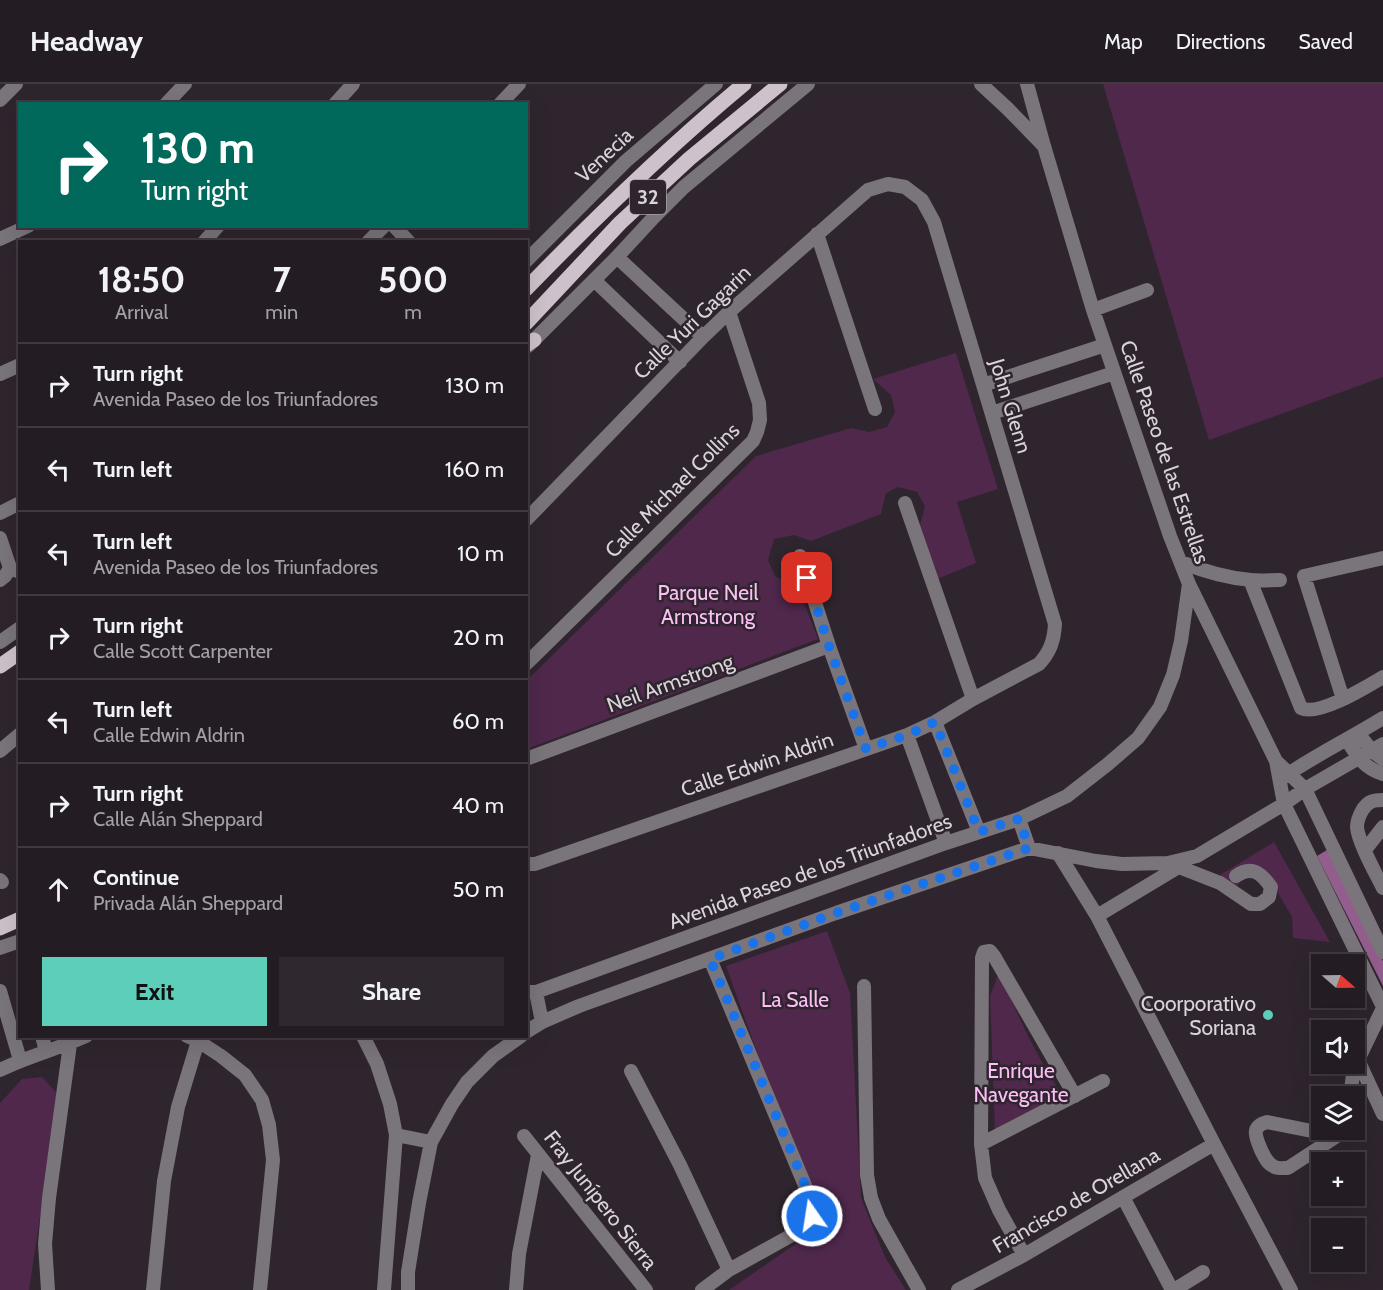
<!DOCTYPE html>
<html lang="en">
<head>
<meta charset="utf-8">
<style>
  body { margin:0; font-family:Cabin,sans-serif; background:#2f292f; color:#f1f3f6; height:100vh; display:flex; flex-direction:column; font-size:22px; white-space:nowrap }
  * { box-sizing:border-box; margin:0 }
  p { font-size:20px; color:#a3a1a5 }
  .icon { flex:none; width:33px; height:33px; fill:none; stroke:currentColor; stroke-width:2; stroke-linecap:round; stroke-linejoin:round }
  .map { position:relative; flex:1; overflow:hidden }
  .details { position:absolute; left:18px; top:156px; width:510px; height:798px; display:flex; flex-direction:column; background:#231c22; border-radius:0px; box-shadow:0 6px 24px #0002,0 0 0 2px #403a40 }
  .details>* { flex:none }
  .hud { position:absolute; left:18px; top:18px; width:510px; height:126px; border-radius:0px; box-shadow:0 6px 24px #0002,0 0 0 2px #403a40; background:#00695c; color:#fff; overflow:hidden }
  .needle { width:39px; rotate:110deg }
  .fabs { position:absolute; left:1311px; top:870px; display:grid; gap:12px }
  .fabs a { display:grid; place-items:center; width:54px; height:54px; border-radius:0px; background:#231c22; box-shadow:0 6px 24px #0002,0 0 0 2px #403a40; font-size:30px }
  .pin { position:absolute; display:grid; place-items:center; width:51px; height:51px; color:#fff; margin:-26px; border-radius:12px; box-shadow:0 3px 9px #0006 }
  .me { position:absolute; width:66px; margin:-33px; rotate:347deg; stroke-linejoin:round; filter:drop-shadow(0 0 4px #0008) }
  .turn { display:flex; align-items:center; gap:21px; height:126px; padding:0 24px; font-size:27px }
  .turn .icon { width:78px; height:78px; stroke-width:2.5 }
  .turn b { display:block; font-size:42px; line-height:51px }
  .eta { display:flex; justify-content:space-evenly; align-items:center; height:102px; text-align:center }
  .eta b { font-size:36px; font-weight:700; line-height:42px }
  .action { display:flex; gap:12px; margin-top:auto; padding:12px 24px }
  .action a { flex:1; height:69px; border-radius:0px; background:#5cceba; color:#111; font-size:24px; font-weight:700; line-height:69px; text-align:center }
  .action a+a { background:#2f292f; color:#f1f3f6 }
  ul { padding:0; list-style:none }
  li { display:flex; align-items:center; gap:18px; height:84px; padding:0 24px; border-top:2px solid #403a40 }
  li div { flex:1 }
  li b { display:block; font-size:22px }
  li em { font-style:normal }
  header { display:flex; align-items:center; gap:36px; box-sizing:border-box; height:84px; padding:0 30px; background:#231c22; border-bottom:2px solid #403a40 }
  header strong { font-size:28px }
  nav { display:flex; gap:33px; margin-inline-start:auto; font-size:21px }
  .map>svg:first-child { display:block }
  .green { fill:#4f284c }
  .water { fill:#935d8d }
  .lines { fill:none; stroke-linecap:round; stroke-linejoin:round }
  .minor { stroke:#7a757a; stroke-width:14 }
  .major { stroke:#cdc2cb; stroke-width:15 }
  .route { stroke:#1a73e8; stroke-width:10; stroke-dasharray:0 18 }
  .poi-dot { fill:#5cceba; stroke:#2f252e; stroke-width:2 }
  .labels { text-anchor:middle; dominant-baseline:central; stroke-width:5; stroke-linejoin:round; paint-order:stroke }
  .shield { fill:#2f252e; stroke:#a7a0a6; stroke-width:1.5 }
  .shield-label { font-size:20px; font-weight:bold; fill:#dad4da }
  .street-label { font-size:21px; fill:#dad4da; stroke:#2f252e }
  .park-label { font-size:21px; fill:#fcbef5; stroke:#2f252e }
  .poi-label { font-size:21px; fill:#dad4da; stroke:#2f252e; text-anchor:end }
</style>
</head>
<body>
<header>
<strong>Headway</strong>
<nav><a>Map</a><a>Directions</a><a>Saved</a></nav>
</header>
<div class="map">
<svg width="1383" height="1206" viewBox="0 0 1383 1206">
  <rect width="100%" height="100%" fill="#2f252e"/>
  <!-- green -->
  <path class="green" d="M1103,0h280v293l-174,63z
    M956,269l42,136 -41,13 19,61 -39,16 -17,-54 5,-19 -8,-14 -19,-5 -12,6 -5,21 -70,27 -17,-6 -20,4 -6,21 7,16 24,14 19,49 -291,110v-69l229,-224 95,-28 18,4 18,-5 8,-15 -4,-17 -18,-16z
    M1274,758l56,100 -37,-4 -1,-21 -18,-31 -13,-9 -17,1 -12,13 -12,-16z
    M827,847l23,62 11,205 24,59 21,33h-177l97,-67c-39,-84 -69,-171 -100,-257z
    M999,888c19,43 36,83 63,122l-67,38 -5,-136z
    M42,993l14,15v19l-27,179h-29v-187l22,-24z"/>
  <!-- water -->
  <path class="water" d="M1327,766l56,111v25l-66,-130z"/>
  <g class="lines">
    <!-- minor -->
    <path class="minor" d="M981,0l27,25 35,36
      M1027,0l17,62 49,164 77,226 19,48 87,177 8,43 99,203
      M0,16l16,-16
      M166,20l19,-20
      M335,20l18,-20
      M500,20l19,-20
      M394,142l15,16
      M817,150l58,175
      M0,155l28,-13
      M204,158l14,-16
      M368,158l16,-16
      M617,173l86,80
      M526,177l100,-100 90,-77
      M594,196l86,82
      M1093,226l54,-20
      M528,262l89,-89 37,-40 30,-30 124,-103
      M0,290l20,-9
      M983,301l122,-40
      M992,329l122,-40
      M905,419l68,196
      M0,429l20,-10
      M526,436l177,-183 26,-25 139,-122 20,-6 17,3 17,13 12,22 121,402c-1,17 -5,28 -16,40l-66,35 -38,23 -28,13 -372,129h-9
      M0,454l10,30 10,4
      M800,472l29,90 37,103
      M1181,478c22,9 46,16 70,18 9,1 19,0 29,0
      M0,496l5,-4 5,-8
      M1250,496l51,128c17,9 65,-21 82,-31
      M0,558l20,-14
      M526,580l227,-223 4,-9 3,-12 -1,-17 -30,-91
      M1343,615l-39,-123 79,-18
      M935,638l44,110
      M1358,649l14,18 11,8
      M907,651l39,108
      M1347,656c10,16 17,28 36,34
      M0,667l20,-17
      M526,675l303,-113
      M1276,677l29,28 78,163
      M1282,694c32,-22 67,-39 101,-60
      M1383,716c-10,0 -14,1 -20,9 -3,5 -6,12 -6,18 1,15 19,47 26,61
      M1019,735l10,29
      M1365,766l18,-23
      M1058,769l39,63 117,228 77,146
      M1179,783l41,16 31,21h9l9,-7 2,-10c-10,-14 -19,-22 -35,-11
      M0,796l2,2
      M1097,832l88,-53
      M0,864l20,-7
      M864,902l3,189 4,23 8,21 40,71
      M0,907l20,69
      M526,908h10l410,-149 73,-24 48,-23 41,-32 30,-26 22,-31 13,-32 8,-34 8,-57
      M536,908l6,30
      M526,948l16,-10 37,-16 257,-93 193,-65 67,13 26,3 46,-1 29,-7 87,-52 21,-15 78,-45
      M42,952l4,15
      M187,952l11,5 23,15 24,19 17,25 7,25 4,35 -13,130
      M363,952l14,28 13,40 6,31 -12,155
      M1358,976l25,54
      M0,986c28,-14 58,-21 86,-34
      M631,987l49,94 49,105
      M1350,1012l3,-21 5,-15 25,-52
      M396,1051l35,7
      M524,1052l122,154
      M1337,1052l-70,-14c-17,5 -11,15 -6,28 3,6 6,13 12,16 4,3 9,2 15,2l49,-32 4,-6
      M981,1060l122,-63
      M1123,1113l49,93
      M1024,1171l-25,-45 -14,-32 -4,-34 1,-186 2,-6 6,-1 4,5 81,140
      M48,1206l-3,-46 4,-46 21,-154
      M153,1206l11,-109 14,-74 20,-66
      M408,1206v-18l11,-69 12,-61 21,-38 15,-22 26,-26 28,-20
      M516,1206l3,-36 19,-99
      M702,1206l27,-20 72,-40 11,-13 -3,-22 -99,-236
      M958,1206l66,-35 190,-111
      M1174,1206l29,-18"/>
    <!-- major -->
    <path class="major" d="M526,205c70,-72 141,-141 218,-205
      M526,239l94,-100 69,-64 91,-75
      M526,261l8,-5
      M0,582l20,-14
      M0,844l20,-9"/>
  </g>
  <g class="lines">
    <!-- route -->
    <path class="route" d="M807,494l22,68 37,103 41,-14 28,-13 44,110 40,-13 10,29 -193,65 -126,46 99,235 3,22"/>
  </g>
  <!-- markers -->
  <circle class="poi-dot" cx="1268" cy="931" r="6"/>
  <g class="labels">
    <!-- shield labels -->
    <rect class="shield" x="630" y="96" width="36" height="34" rx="4.5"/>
    <g class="shield-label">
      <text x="648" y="113">32</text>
    </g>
    <!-- street labels -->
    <g class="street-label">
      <text transform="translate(604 71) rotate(-43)">Venecia</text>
      <text transform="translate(692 238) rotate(-44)">Calle Yuri Gagarin</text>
      <text transform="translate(1011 322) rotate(73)">John Glenn</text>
      <text transform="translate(1165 368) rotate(71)">Calle Paseo de las Estrellas</text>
      <text transform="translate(672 406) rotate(-45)">Calle Michael Collins</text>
      <text transform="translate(670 599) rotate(-20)">Neil Armstrong</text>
      <text transform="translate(757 680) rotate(-19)">Calle Edwin Aldrin</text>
      <text transform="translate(810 787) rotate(-20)">Avenida Paseo de los Triunfadores</text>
      <text transform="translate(601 1116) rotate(52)">Fray Junípero Sierra</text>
      <text transform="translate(1076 1116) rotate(-30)">Francisco de Orellana</text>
    </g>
    <!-- park labels -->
    <g class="park-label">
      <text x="708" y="508">Parque Neil<tspan x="708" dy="24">Armstrong</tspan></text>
      <text x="795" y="915">La Salle</text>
      <text x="1021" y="986">Enrique<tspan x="1021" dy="24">Navegante</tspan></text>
    </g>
    <!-- poi labels -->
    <g class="poi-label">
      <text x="1256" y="919">Coorporativo<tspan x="1256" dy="24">Soriana</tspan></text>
    </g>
  </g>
</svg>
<div class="fabs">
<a><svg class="needle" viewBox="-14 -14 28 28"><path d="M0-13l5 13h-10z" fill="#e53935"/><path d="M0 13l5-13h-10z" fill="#a3a1a5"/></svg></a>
<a><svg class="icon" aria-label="sound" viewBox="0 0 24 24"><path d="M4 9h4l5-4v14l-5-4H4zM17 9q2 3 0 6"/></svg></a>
<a><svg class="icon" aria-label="layers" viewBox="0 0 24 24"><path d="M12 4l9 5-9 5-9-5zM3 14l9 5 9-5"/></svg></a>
<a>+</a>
<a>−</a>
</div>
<div class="pin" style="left:807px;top:494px;background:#d93025"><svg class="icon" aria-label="arrive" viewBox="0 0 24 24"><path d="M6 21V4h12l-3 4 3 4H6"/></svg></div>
<svg class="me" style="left:812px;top:1132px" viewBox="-20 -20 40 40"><circle r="17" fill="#1a73e8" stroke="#fff" stroke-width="3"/><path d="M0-11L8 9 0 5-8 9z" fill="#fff"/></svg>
<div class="hud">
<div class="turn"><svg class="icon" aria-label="right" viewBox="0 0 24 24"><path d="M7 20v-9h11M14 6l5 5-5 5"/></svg><div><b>130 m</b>Turn right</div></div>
</div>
<section class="details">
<div class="eta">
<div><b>18:50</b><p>Arrival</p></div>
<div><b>7</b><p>min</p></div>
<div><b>500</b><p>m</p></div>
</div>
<ul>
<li><svg class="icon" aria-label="right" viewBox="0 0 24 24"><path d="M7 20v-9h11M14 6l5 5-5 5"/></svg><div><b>Turn right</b><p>Avenida Paseo de los Triunfadores</p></div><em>130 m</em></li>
<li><svg class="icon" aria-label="left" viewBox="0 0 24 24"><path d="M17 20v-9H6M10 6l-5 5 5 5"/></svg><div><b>Turn left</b></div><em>160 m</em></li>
<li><svg class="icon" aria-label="left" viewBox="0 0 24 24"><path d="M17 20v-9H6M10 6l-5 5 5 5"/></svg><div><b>Turn left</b><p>Avenida Paseo de los Triunfadores</p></div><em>10 m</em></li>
<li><svg class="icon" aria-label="right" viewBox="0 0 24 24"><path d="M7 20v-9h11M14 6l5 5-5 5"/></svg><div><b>Turn right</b><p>Calle Scott Carpenter</p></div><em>20 m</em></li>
<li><svg class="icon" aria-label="left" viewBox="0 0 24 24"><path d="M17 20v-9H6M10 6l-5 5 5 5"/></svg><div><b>Turn left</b><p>Calle Edwin Aldrin</p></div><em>60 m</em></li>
<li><svg class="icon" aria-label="right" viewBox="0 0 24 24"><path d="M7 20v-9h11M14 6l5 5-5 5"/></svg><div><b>Turn right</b><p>Calle Alán Sheppard</p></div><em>40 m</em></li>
<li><svg class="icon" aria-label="ahead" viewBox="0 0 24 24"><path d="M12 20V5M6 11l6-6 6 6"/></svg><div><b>Continue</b><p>Privada Alán Sheppard</p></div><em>50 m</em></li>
</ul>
<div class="action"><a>Exit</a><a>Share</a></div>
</section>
</div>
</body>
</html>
